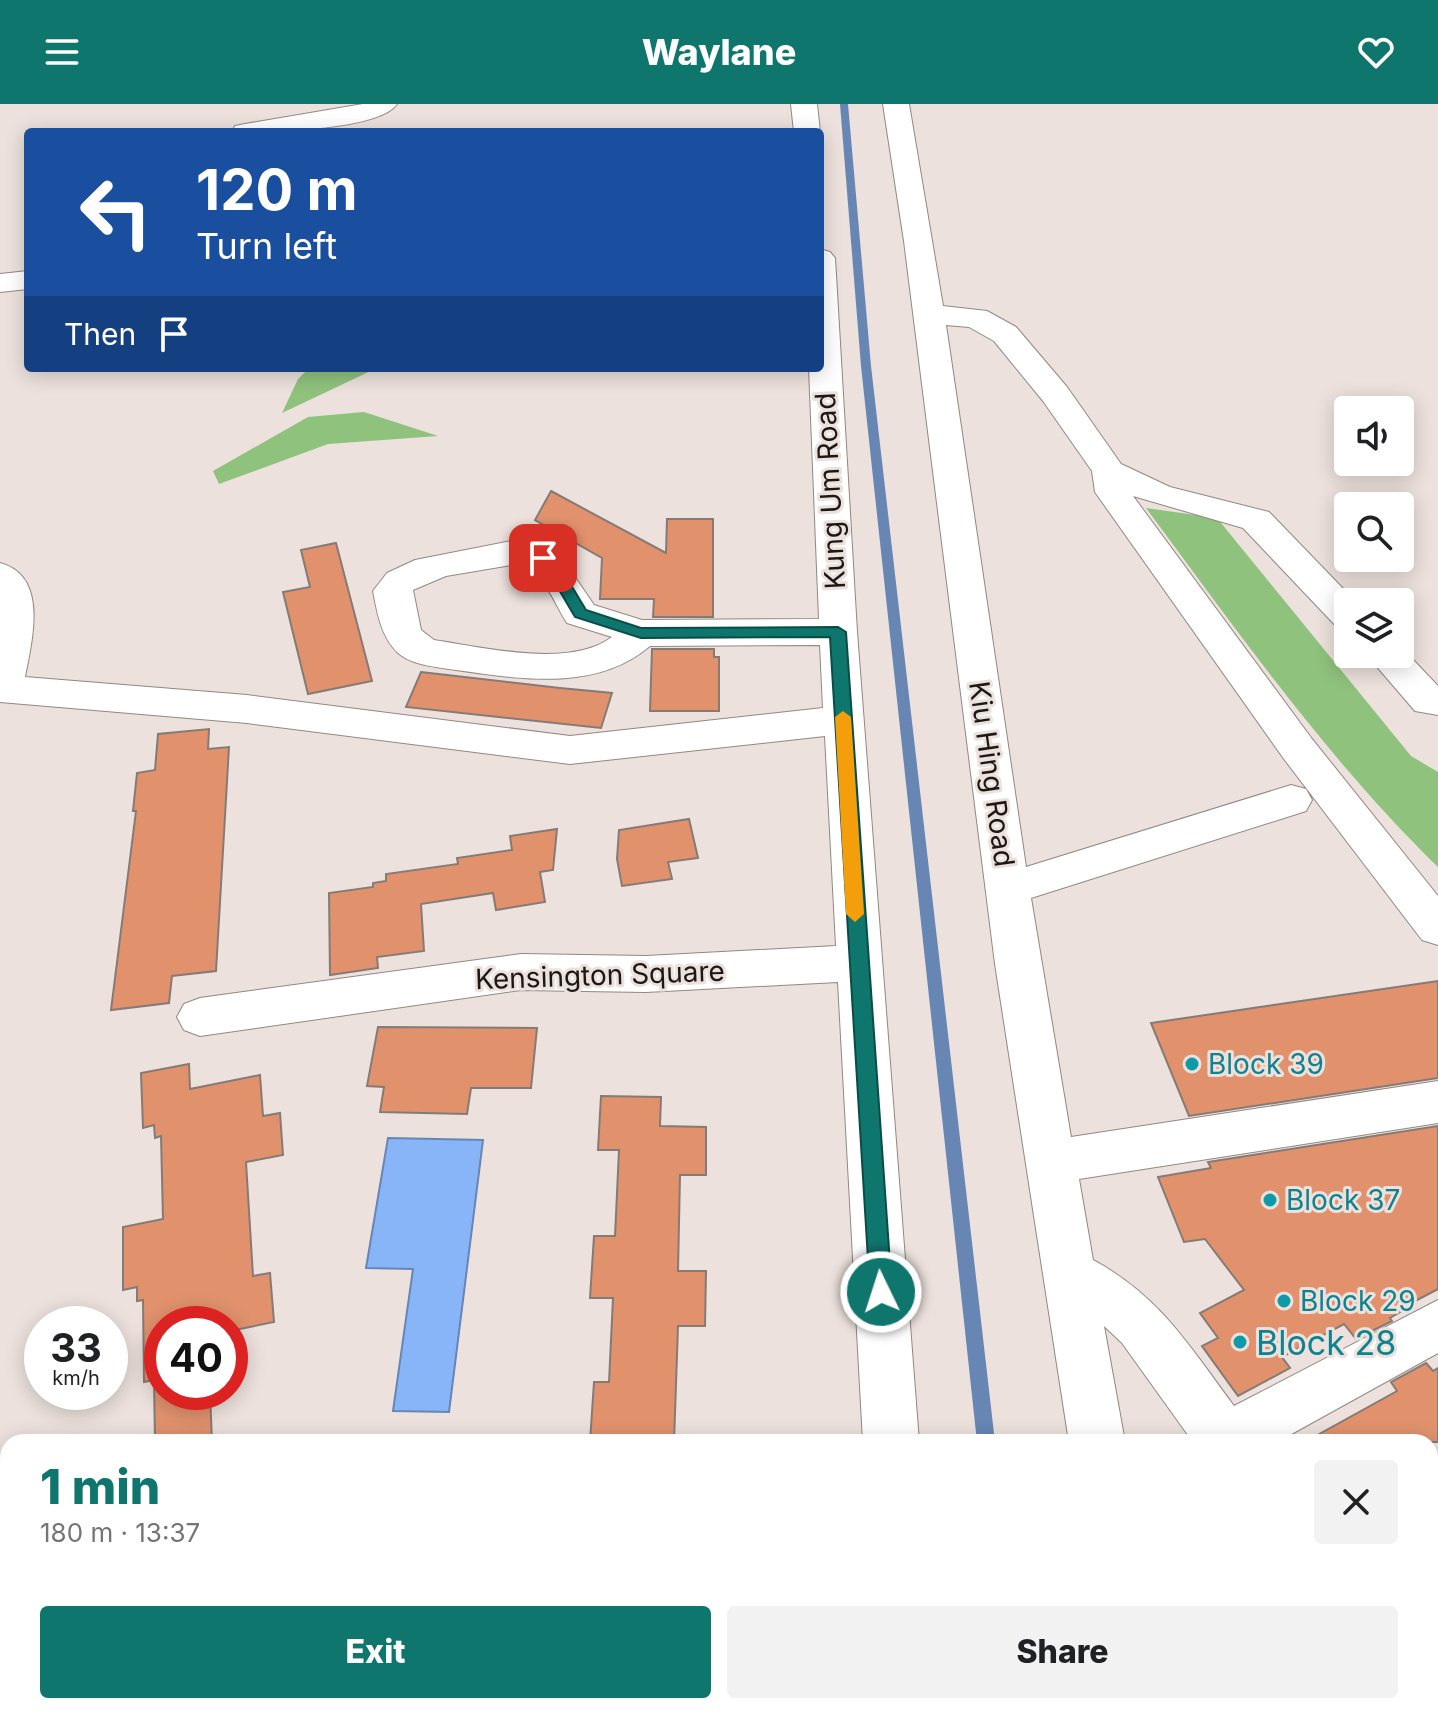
<!DOCTYPE html>
<html lang="en">
<head>
<meta charset="utf-8">
<style>
  body { margin:0; font-family:Inter,sans-serif; background:#f2f2f2; color:#202124; height:100vh; display:flex; flex-direction:column; font-size:30px; white-space:nowrap }
  * { box-sizing:border-box; margin:0 }
  p { font-size:26px; color:#757577 }
  .icon { flex:none; width:44px; height:44px; fill:none; stroke:currentColor; stroke-width:2; stroke-linecap:round; stroke-linejoin:round }
  .map { position:relative; flex:1; overflow:hidden }
  .side { position:absolute; left:0px; top:1330px; width:1438px; height:280px; display:flex; flex-direction:column; background:#fff; border-radius:24px 24px 0 0; box-shadow:0 4px 20px #0003 }
  .side>* { flex:none }
  .banner { position:absolute; left:24px; top:24px; width:800px; height:244px; border-radius:8px; box-shadow:0 4px 20px #0003; background:#1a4fa0; color:#fff; overflow:hidden }
  .buttons { position:absolute; left:1334px; top:292px; display:grid; gap:16px }
  .buttons a { display:grid; place-items:center; width:80px; height:80px; border-radius:8px; background:#fff; box-shadow:0 4px 20px #0003; font-size:40px }
  .speed { position:absolute; left:24px; top:1202px; display:flex; gap:16px; font-size:40px; font-weight:700; text-align:center }
  .speed>* { display:grid; place-content:center; width:104px; height:104px; border-radius:50%; background:#fff; box-shadow:0 4px 20px #0003; line-height:1 }
  .speed small { font-size:20px; font-weight:400 }
  .speed .limit { border:12px solid #d22; background:#fff; color:#111 }
  .pin { position:absolute; display:grid; place-items:center; width:68px; height:68px; color:#fff; margin:-34px; border-radius:16px; box-shadow:0 4px 12px #0006 }
  .me { position:absolute; width:88px; margin:-44px; rotate:356deg; stroke-linejoin:round; filter:drop-shadow(0 0 6px #0008) }
  .turn { display:flex; align-items:center; gap:28px; height:168px; padding:0 40px; font-size:36px }
  .turn .icon { width:104px; height:104px; stroke-width:2.5 }
  .turn b { display:block; font-size:56px; line-height:68px }
  .then { display:flex; align-items:center; height:76px; padding:0 40px; background:#0003; gap:16px; font-size:30px }
  .round { display:grid; place-items:center; flex:none; width:84px; height:84px; border-radius:8px; background:#f2f2f2 }
  .overview { display:flex; align-items:center; justify-content:space-between; height:136px; padding:0 40px }
  h1 { font-size:48px; font-weight:800; line-height:60px; color:#0f766e }
  .button { display:flex; gap:16px; margin-top:auto; padding:16px 40px }
  .button a { flex:1; height:92px; border-radius:8px; background:#0f766e; color:#fff; font-size:32px; font-weight:800; line-height:92px; text-align:center }
  .button a+a { background:#f2f2f2; color:#202124 }
  header { display:flex; justify-content:space-between; align-items:center; height:104px; padding:0 40px; background:#0f766e; color:#fff; font-size:36px; font-weight:800 }
  .map>svg:first-child { display:block }
  .forest { fill:#8fc27d }
  .water { fill:#87b5f8; stroke:#6786b4; stroke-width:2 }
  .lines { fill:none; stroke-linecap:round; stroke-linejoin:round }
  .stream { fill:#6786b4; fill-rule:evenodd }
  .building { fill:#e1926d; stroke:#857b76; stroke-width:2 }
  .minor-casing { stroke:#928883; stroke-width:2 }
  .minor { fill:#fff; fill-rule:evenodd }
  .route { fill:#0f766e; stroke:#0a4d48; stroke-width:2 }
  .slow { fill:#f59e0b }
  .culture-dot { fill:#0f9aa8; stroke:#ece1dc; stroke-width:3 }
  .labels { text-anchor:middle; dominant-baseline:central; stroke-width:6; stroke-linejoin:round; paint-order:stroke }
  .street-label { font-size:28px; fill:#1b1816; stroke:#ece1dc }
  .culture-label { font-size:28px; fill:#0d838f; stroke:#ece1dc; text-anchor:start }
  .near-culture-label { font-size:34px; fill:#0d838f; stroke:#ece1dc; text-anchor:start }
</style>
</head>
<body>
<header><svg class="icon" aria-label="menu" viewBox="0 0 24 24"><path d="M4 6h16M4 12h16M4 18h16"/></svg>Waylane<svg class="icon" aria-label="heart" viewBox="0 0 24 24"><path d="M12 20l-8-8c-3-5 5-10 8-4 3-6 11-1 8 4z"/></svg></header>
<div class="map">
<svg width="1438" height="1610" viewBox="0 0 1438 1610">
  <rect width="100%" height="100%" fill="#ece1dc"/>
  <!-- forest -->
  <path class="forest" d="M309,264h68l-95,45 16,-34z
    M364,308l74,24 -110,8 -109,40 -6,-13 95,-54z
    M1146,404l71,10 194,238 27,16v95c-111,-108 -200,-235 -292,-359z"/>
  <!-- water -->
  <path class="water" d="M388,1034l95,2 -34,272 -56,-1 20,-142 -47,-1z"/>
  <g class="lines">
    <!-- stream -->
    <path class="stream" d="M840,0h8l23,262 124,1076h-18l-116,-1076z
      M1006,1602h20l1,8h-20z"/>
  </g>
  <!-- building -->
  <path class="building" d="M551,387l115,62 1,-34h46v98h-60l1,-18h-54l2,-41 -67,-38z
    M336,439l36,138 -64,13 -25,-102 27,-5 -9,-37z
    M652,545h62v8h5v54h-69z
    M421,568l139,16 52,5 -11,35 -195,-21z
    M209,625l-1,20 21,-2 -13,224 -44,5 -3,27 -58,7 25,-199h-3l4,-38 18,-3 3,-36z
    M689,715l9,39 -30,4 4,17 -50,7 -5,-27 2,-29z
    M557,725l-4,41 -13,2 5,30 -49,8 -3,-17 -72,11 3,47 -47,6 1,11 -48,7 -1,-82 44,-6v-4l13,-2v-7l72,-10 -1,-6 55,-8 -2,-14z
    M1438,877v97l-249,38 -38,-93z
    M378,923l159,1 -6,60h-60l-4,26 -87,-2 4,-25 -17,-1z
    M189,960l1,25 70,-14 3,41 17,-3 3,42 -37,7 7,114 17,-3 4,49 -44,9v-7h-68v68h48l2,50h-57l-1,-62 -10,2 -1,-82 -6,1v-14l-14,3v-63l40,-8 -2,-83 -6,2 -1,-13 -11,3 -2,-55z
    M601,992l60,1 -1,29 46,1v48h-26l-2,96h28l-1,55h-27l-4,116h-84l4,-60h15l4,-84h-23l4,-62h21l4,-86h-21z
    M1438,1022v163l-40,21 2,2 -10,6 2,3 -36,18 -12,-15 -62,33 8,11 -52,28 -36,-50 16,-8 -18,-25 44,-23 -39,-51 -21,3 -26,-65 53,-9 -3,-6z
    M1426,1259l7,8 5,-3v74h-133l92,-51 -6,-9z"/>
  <g class="lines">
    <!-- minor casing -->
    <g class="minor-casing">
      <path id="minor" d="M363,0h34c-18,27 -133,28 -165,28l3,-6 10,-2z
        M791,0h26l3,28v1l-26,-1z
        M883,0h26l34,202 44,5 29,16 51,60 54,77 49,23 99,25 87,90h-8v26l-13,-3 -92,-97 -110,-32 179,243 126,157v49l-16,-5 -138,-181 -189,-267 -3,-21 -49,-70 -49,-60 -25,-14 -23,-2 80,542 265,-82 15,4 6,11 -6,11 -275,87 40,239 367,-56v42l-359,56 14,81c67,36 97,87 141,146l204,-106v53l-161,89h-84l-71,-99 -18,-17 21,116h-56l-74,-478 -91,-723z
        M820,145l10,3 5,6 22,374 62,810h-56l-25,-460 -192,10 -125,-2 -321,46 -16,-6 -7,-13 7,-13 16,-6 321,-44 125,2 190,-10 -11,-210 -255,28 -323,-41 -247,-21v-139c49,13 32,77 25,114l222,18 323,41 253,-28 -3,-63 -170,1c-54,46 -129,33 -194,24 -18,-3 -43,-4 -58,-17 -17,-16 -21,-41 -25,-62l14,-18 28,-13 96,-19 28,5 21,9 34,50 48,15 177,-1 -10,-251h11zM511,461c33,2 40,33 56,58l45,14c-42,32 -130,10 -178,3l-13,-10 -8,-40 33,-14z
        M28,167v18l-28,3v-18z
        M1400,542l38,40v29l-23,-4 -49,-57h34z
        M1430,1578l8,5v27h-51l-4,-8h47z
        M878,1602h62l1,8h-62z
        M1110,1602h62l1,8h-62z"/>
    </g>
    <!-- minor -->
    <use href="#minor" class="minor"/>
  </g>
  <!-- route -->
  <path class="route" d="M543,449l13,7 30,50 55,18 197,-1 8,5 46,660 -3,7 -8,3 -8,-3 -3,-7 -40,-655 -189,1 -66,-21 -30,-51 -9,-8z"/>
  <!-- slow -->
  <path class="slow" d="M843,607l8,6 13,197 -9,8 -9,-8 -11,-197z"/>
  <!-- markers -->
  <g class="culture-dot">
    <circle cx="1192" cy="960" r="8"/>
    <circle cx="1270" cy="1096" r="8"/>
    <circle cx="1284" cy="1197" r="8"/>
    <circle cx="1240" cy="1238" r="8"/>
  </g>
  <g class="labels">
    <!-- street labels -->
    <g class="street-label">
      <text transform="translate(830 387) rotate(-93)">Kung Um Road</text>
      <text transform="translate(992 670) rotate(82)">Kiu Hing Road</text>
      <text transform="translate(600 871) rotate(-2)">Kensington Square</text>
    </g>
    <!-- culture labels -->
    <g class="culture-label">
      <text x="1208" y="960">Block 39</text>
      <text x="1286" y="1096">Block 37</text>
      <text x="1300" y="1197">Block 29</text>
    </g>
    <!-- near-culture labels -->
    <g class="near-culture-label">
      <text x="1256" y="1238">Block 28</text>
    </g>
  </g>
</svg>
<div class="buttons">
<a><svg class="icon" aria-label="sound" viewBox="0 0 24 24"><path d="M4 9h4l5-4v14l-5-4H4zM17 9q2 3 0 6"/></svg></a>
<a><svg class="icon" aria-label="search" viewBox="0 0 24 24"><circle cx="10" cy="10" r="6"/><path d="M15 15l6 6"/></svg></a>
<a><svg class="icon" aria-label="layers" viewBox="0 0 24 24"><path d="M12 4l9 5-9 5-9-5zM3 14l9 5 9-5"/></svg></a>
</div>
<div class="speed"><div>33<small>km/h</small></div><div class="limit">40</div></div>
<div class="pin" style="left:543px;top:454px;background:#d93025"><svg class="icon" aria-label="arrive" viewBox="0 0 24 24"><path d="M6 21V4h12l-3 4 3 4H6"/></svg></div>
<svg class="me" style="left:881px;top:1188px" viewBox="-20 -20 40 40"><circle r="17" fill="#0f766e" stroke="#fff" stroke-width="3"/><path d="M0-11L8 9 0 5-8 9z" fill="#fff"/></svg>
<div class="banner">
<div class="turn"><svg class="icon" aria-label="left" viewBox="0 0 24 24"><path d="M17 20v-9H6M10 6l-5 5 5 5"/></svg><div><b>120 m</b>Turn left</div></div>
<div class="then">Then<svg class="icon" aria-label="arrive" viewBox="0 0 24 24"><path d="M6 21V4h12l-3 4 3 4H6"/></svg></div>
</div>
<section class="side">
<div class="overview"><div><h1>1 min</h1><p>180 m · 13:37</p></div><a class="round"><svg class="icon" aria-label="close" viewBox="0 0 24 24"><path d="M6 6l12 12M18 6L6 18"/></svg></a></div>
<div class="button"><a>Exit</a><a>Share</a></div>
</section>
</div>
</body>
</html>
